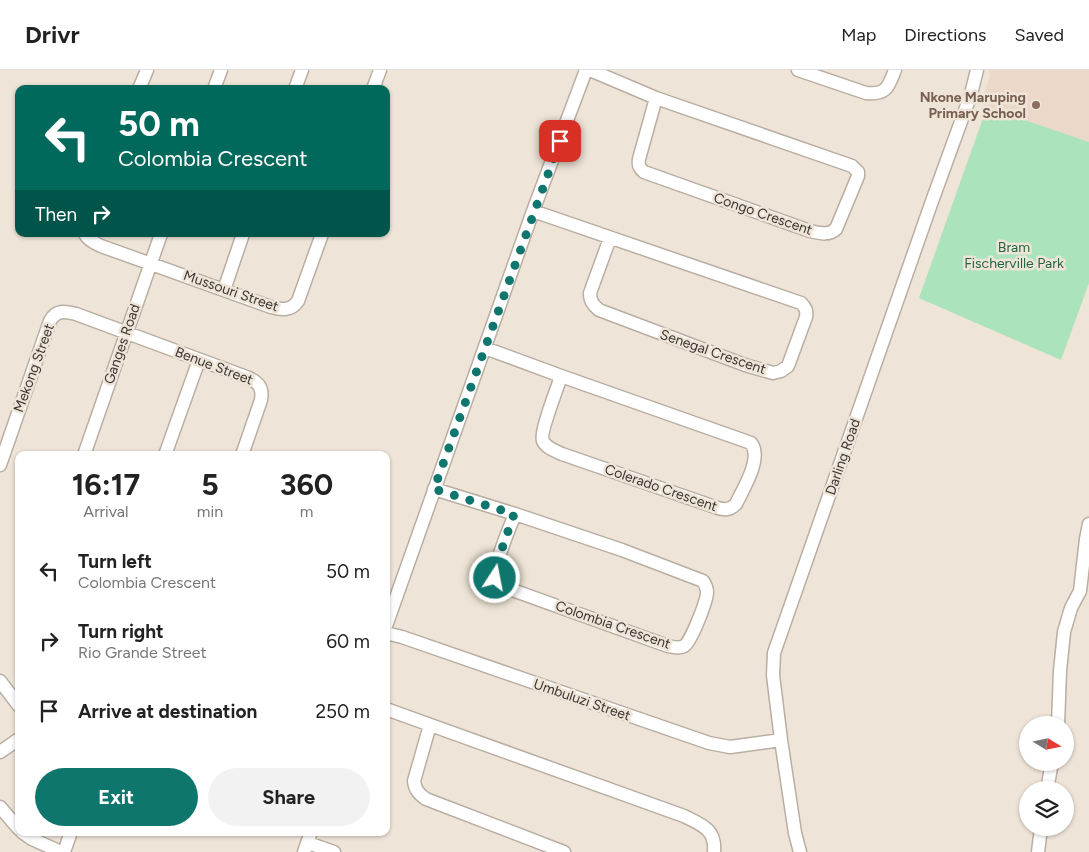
<!DOCTYPE html>
<html lang="en">
<head>
<meta charset="utf-8">
<style>
  body { margin:0; font-family:Figtree,sans-serif; background:#f2f2f2; color:#222; height:100vh; display:flex; flex-direction:column; font-size:19px; white-space:nowrap }
  * { box-sizing:border-box; margin:0 }
  p { font-size:16px; color:#767676 }
  .icon { flex:none; width:28px; height:28px; fill:none; stroke:currentColor; stroke-width:2; stroke-linecap:round; stroke-linejoin:round }
  .map { position:relative; flex:1; overflow:hidden }
  .drawer { position:absolute; left:15px; top:381px; width:375px; height:385px; display:flex; flex-direction:column; background:#fff; border-radius:10px; box-shadow:0 1px 4px #0004 }
  .drawer>* { flex:none }
  .top-card { position:absolute; left:15px; top:15px; width:375px; height:152px; border-radius:10px; box-shadow:0 1px 4px #0004; background:#00695c; color:#fff; overflow:hidden }
  .needle { width:32px; rotate:100deg }
  .controls { position:absolute; left:1019px; top:646px; display:grid; gap:10px }
  .controls a { display:grid; place-items:center; width:55px; height:55px; border-radius:50%; background:#fff; box-shadow:0 1px 4px #0004; font-size:25px }
  .pin { position:absolute; display:grid; place-items:center; width:42px; height:42px; color:#fff; margin:-21px; border-radius:10px; box-shadow:0 2px 8px #0006 }
  .me { position:absolute; width:55px; margin:-28px; rotate:11deg; stroke-linejoin:round; filter:drop-shadow(0 0 4px #0008) }
  .turn { display:flex; align-items:center; gap:18px; height:105px; padding:0 20px; font-size:22px }
  .turn .icon { width:65px; height:65px; stroke-width:2.5 }
  .turn b { display:block; font-size:35px; line-height:42px }
  .then { display:flex; align-items:center; height:48px; padding:0 20px; background:#0003; gap:10px; font-size:19px }
  .eta { display:flex; justify-content:space-evenly; align-items:center; height:85px; text-align:center }
  .eta b { font-size:30px; font-weight:700; line-height:35px }
  .action { display:flex; gap:10px; margin-top:auto; padding:10px 20px }
  .action a { flex:1; height:58px; border-radius:30px; background:#0f766e; color:#fff; font-size:20px; font-weight:700; line-height:58px; text-align:center }
  .action a+a { background:#f2f2f2; color:#222 }
  ul { padding:0; list-style:none }
  li { display:flex; align-items:center; gap:15px; height:70px; padding:0 20px }
  li div { flex:1 }
  li b { display:block; font-size:19px }
  li em { font-style:normal }
  header { display:flex; align-items:center; gap:30px; box-sizing:border-box; height:70px; padding:0 25px; background:#fff; border-bottom:1px solid #e0e0e0 }
  header strong { font-size:24px }
  nav { display:flex; gap:28px; margin-inline-start:auto; font-size:18px }
  .map>svg:first-child { display:block }
  .education { fill:#ebd8c8 }
  .green { fill:#abe3bd }
  .lines { fill:none; stroke-linecap:round; stroke-linejoin:round }
  .minor-casing { stroke:#b8aea2; stroke-width:15 }
  .minor { stroke:#fff; stroke-width:12 }
  .route { stroke:#0f766e; stroke-width:9; stroke-dasharray:0 16.2 }
  .education-dot { fill:#8d6e63; stroke:#eee4d7; stroke-width:2 }
  .labels { text-anchor:middle; dominant-baseline:central; stroke-width:5; stroke-linejoin:round; paint-order:stroke }
  .education-label { font-size:14px; font-weight:bold; fill:#785e54; stroke:#eee4d7; text-anchor:end }
  .street-label { font-size:14px; fill:#3a3531; stroke:#eee4d7 }
  .park-label { font-size:14px; fill:#216640; stroke:#eee4d7 }
</style>
</head>
<body>
<header>
<strong>Drivr</strong>
<nav><a>Map</a><a>Directions</a><a>Saved</a></nav>
</header>
<div class="map">
<svg width="1089" height="782" viewBox="0 0 1089 782">
  <rect width="100%" height="100%" fill="#eee4d7"/>
  <!-- education -->
  <path class="education" d="M989,0h100v72l-102,-35 -6,-5 9,-26z"/>
  <!-- green -->
  <path class="green" d="M987,37l102,35v141l-28,77 -142,-62z"/>
  <g class="lines">
    <!-- minor casing -->
    <g class="minor-casing">
      <path id="minor" d="M590,0l66,28 196,68 6,6v4l-22,53c-8,7 -16,4 -26,2l-166,-59c-5,-4 -6,-7 -5,-13l17,-61
        M798,0l68,23c21,2 22,-6 29,-23
        M139,19l8,-19
        M214,19l7,-19
        M295,19l7,-19
        M373,19l7,-19
        M533,141l268,92c5,5 6,8 5,14l-18,49 -7,5 -8,2 -28,-8 -146,-55c-6,-5 -9,-9 -9,-17l20,-55
        M85,164c3,6 10,9 16,12l170,61c11,3 20,4 27,-6l24,-67
        M224,220l19,-56
        M485,278l76,28 190,67c12,15 -8,46 -15,61 -7,7 -13,6 -21,3l-153,-53c-6,-3 -16,-6 -19,-13 -4,-8 15,-54 18,-65
        M84,385l77,-221
        M165,385l34,-95
        M0,395l50,-144c6,-11 14,-10 26,-7l173,64c10,5 14,10 12,22l-19,55
        M434,419l81,25 107,36 81,31c2,3 4,6 4,11 0,9 -16,50 -23,54 -5,3 -11,1 -16,0l-164,-59c-3,-2 -7,-4 -8,-8 -4,-11 14,-52 19,-65
        M386,556l147,-415 53,-141
        M386,563l16,4 307,106 21,4 51,-7
        M0,611l19,25
        M386,639l298,107c18,9 32,13 30,36
        M430,655l-16,56c1,9 5,13 12,18l138,53
        M1058,655l2,-54 4,-39 7,-24 9,-17 6,-52 3,-15
        M0,682l19,-13
        M1047,720l5,-28
        M0,737l19,22
        M22,762l10,7 29,13
        M308,773l26,9
        M64,782l7,-20
        M304,782l7,-20
        M800,782l-5,-19 -14,-93 -8,-65 1,-22 157,-449 40,-110 6,-24
        M1038,782l3,-24"/>
    </g>
    <!-- minor -->
    <use href="#minor" class="minor"/>
  </g>
  <g class="lines">
    <!-- route -->
    <path class="route" d="M495,508l1,-12 18,-52 -80,-25 126,-348"/>
  </g>
  <!-- markers -->
  <circle class="education-dot" cx="1036" cy="35" r="5"/>
  <g class="labels">
    <!-- education labels -->
    <g class="education-label">
      <text x="1026" y="27">Nkone Maruping<tspan x="1026" dy="16">Primary School</tspan></text>
    </g>
    <!-- street labels -->
    <g class="street-label">
      <text transform="translate(763 144) rotate(19)">Congo Crescent</text>
      <text transform="translate(231 221) rotate(19)">Mussouri Street</text>
      <text transform="translate(122 274) rotate(-71)">Ganges Road</text>
      <text transform="translate(713 282) rotate(19)">Senegal Crescent</text>
      <text transform="translate(214 296) rotate(21)">Benue Street</text>
      <text transform="translate(34 298) rotate(-70)">Mekong Street</text>
      <text transform="translate(843 387) rotate(-71)">Darling Road</text>
      <text transform="translate(661 418) rotate(19)">Colerado Crescent</text>
      <text transform="translate(613 555) rotate(19)">Colombia Crescent</text>
      <text transform="translate(582 630) rotate(19)">Umbuluzi Street</text>
    </g>
    <!-- park labels -->
    <g class="park-label">
      <text x="1014" y="177">Bram<tspan x="1014" dy="16">Fischerville Park</tspan></text>
    </g>
  </g>
</svg>
<div class="controls">
<a><svg class="needle" viewBox="-14 -14 28 28"><path d="M0-13l5 13h-10z" fill="#e53935"/><path d="M0 13l5-13h-10z" fill="#767676"/></svg></a>
<a><svg class="icon" aria-label="layers" viewBox="0 0 24 24"><path d="M12 4l9 5-9 5-9-5zM3 14l9 5 9-5"/></svg></a>
</div>
<div class="pin" style="left:560px;top:71px;background:#d93025"><svg class="icon" aria-label="arrive" viewBox="0 0 24 24"><path d="M6 21V4h12l-3 4 3 4H6"/></svg></div>
<svg class="me" style="left:495px;top:508px" viewBox="-20 -20 40 40"><circle r="17" fill="#0f766e" stroke="#fff" stroke-width="3"/><path d="M0-11L8 9 0 5-8 9z" fill="#fff"/></svg>
<div class="top-card">
<div class="turn"><svg class="icon" aria-label="left" viewBox="0 0 24 24"><path d="M17 20v-9H6M10 6l-5 5 5 5"/></svg><div><b>50 m</b>Colombia Crescent</div></div>
<div class="then">Then<svg class="icon" aria-label="right" viewBox="0 0 24 24"><path d="M7 20v-9h11M14 6l5 5-5 5"/></svg></div>
</div>
<section class="drawer">
<div class="eta">
<div><b>16:17</b><p>Arrival</p></div>
<div><b>5</b><p>min</p></div>
<div><b>360</b><p>m</p></div>
</div>
<ul>
<li><svg class="icon" aria-label="left" viewBox="0 0 24 24"><path d="M17 20v-9H6M10 6l-5 5 5 5"/></svg><div><b>Turn left</b><p>Colombia Crescent</p></div><em>50 m</em></li>
<li><svg class="icon" aria-label="right" viewBox="0 0 24 24"><path d="M7 20v-9h11M14 6l5 5-5 5"/></svg><div><b>Turn right</b><p>Rio Grande Street</p></div><em>60 m</em></li>
<li><svg class="icon" aria-label="arrive" viewBox="0 0 24 24"><path d="M6 21V4h12l-3 4 3 4H6"/></svg><div><b>Arrive at destination</b></div><em>250 m</em></li>
</ul>
<div class="action"><a>Exit</a><a>Share</a></div>
</section>
</div>
</body>
</html>
